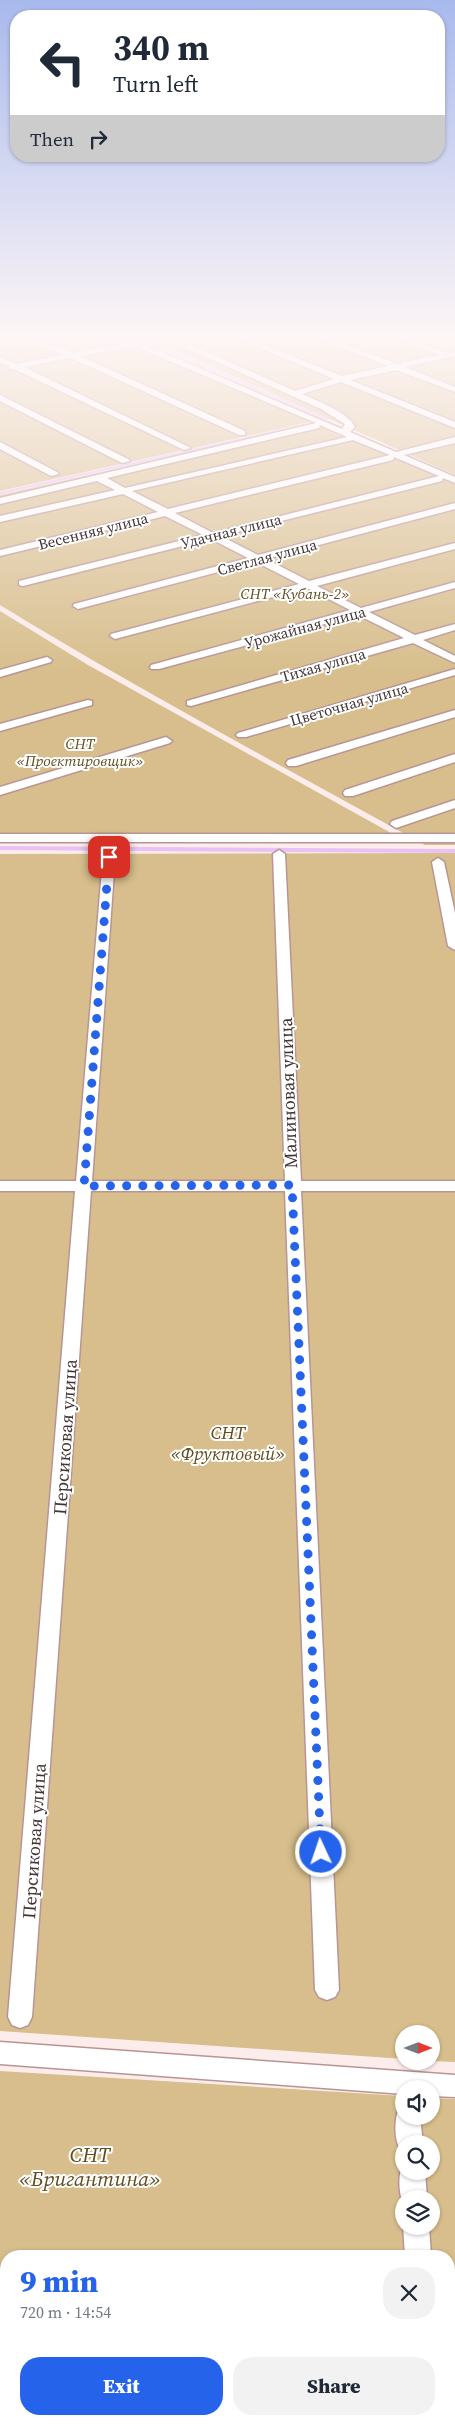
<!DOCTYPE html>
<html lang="en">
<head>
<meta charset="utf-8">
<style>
  body { margin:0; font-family:"Source Serif 4",serif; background:#f2f2f3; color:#1f2937; height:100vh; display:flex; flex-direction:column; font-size:19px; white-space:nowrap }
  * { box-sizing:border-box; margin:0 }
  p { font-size:16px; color:#747a83 }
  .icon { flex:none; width:28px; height:28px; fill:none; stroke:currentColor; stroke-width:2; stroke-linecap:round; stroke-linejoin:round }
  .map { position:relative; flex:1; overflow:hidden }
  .details { position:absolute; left:0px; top:2250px; width:455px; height:175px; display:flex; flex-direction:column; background:#fff; border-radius:20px 20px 0 0; box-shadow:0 1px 4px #0004 }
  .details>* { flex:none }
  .hud { position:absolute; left:10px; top:10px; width:435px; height:152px; border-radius:20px; box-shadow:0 1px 4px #0004; background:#fff; color:#1f2937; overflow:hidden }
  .needle { width:32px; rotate:90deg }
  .buttons { position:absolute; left:395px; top:2025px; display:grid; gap:10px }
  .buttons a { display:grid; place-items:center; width:45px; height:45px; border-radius:50%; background:#fff; box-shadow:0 1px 4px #0004; font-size:25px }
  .pin { position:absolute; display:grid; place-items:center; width:42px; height:42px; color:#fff; margin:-21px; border-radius:10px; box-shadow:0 2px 8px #0006 }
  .me { position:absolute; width:55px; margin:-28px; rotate:357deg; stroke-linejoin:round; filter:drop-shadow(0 0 4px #0008) }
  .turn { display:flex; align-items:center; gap:18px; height:105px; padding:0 20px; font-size:22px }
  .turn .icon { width:65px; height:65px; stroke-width:2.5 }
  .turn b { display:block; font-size:35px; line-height:42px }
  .then { display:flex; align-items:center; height:48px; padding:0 20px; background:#0003; gap:10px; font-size:19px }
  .round { display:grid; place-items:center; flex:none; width:52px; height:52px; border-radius:20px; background:#f2f2f3 }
  .headline { display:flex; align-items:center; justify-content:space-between; height:85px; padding:0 20px }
  h1 { font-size:30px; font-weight:800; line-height:38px; color:#2563eb }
  .cta { display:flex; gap:10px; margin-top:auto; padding:10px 20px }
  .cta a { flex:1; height:58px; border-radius:20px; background:#2563eb; color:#fff; font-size:20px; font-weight:800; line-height:58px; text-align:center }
  .cta a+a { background:#f2f2f3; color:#1f2937 }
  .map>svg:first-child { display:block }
  .green { fill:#d7be8c; fill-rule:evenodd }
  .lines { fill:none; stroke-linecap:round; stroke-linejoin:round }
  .stream-far1 { stroke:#e9c1f5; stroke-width:2.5 }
  .stream { stroke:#e9c1f5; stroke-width:4 }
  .minor-casing { stroke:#b89594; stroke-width:3 }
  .minor { fill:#fff; fill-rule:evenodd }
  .route { stroke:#2563eb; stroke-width:9; stroke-dasharray:0 16.2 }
  .labels { text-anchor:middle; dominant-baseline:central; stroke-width:4; stroke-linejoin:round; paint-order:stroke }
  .far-street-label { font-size:15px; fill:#443535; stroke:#fff }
  .far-park-label { font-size:15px; font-style:italic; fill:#614c1f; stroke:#fff }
  .street-label { font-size:18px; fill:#443535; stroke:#fff }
  .park-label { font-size:18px; font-style:italic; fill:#614c1f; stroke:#fff }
  .near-park-label { font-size:21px; font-style:italic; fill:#614c1f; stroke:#fff }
</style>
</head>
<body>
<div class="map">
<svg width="455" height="2425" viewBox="0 0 455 2425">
  <rect width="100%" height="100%" fill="#fceceb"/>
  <!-- green -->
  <path class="green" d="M0,335h125l198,84 -323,72z
    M191,335h264v140l-299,-133z
    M329,421l126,57v367h-30c-143,-79 -286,-155 -425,-240v-110z
    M0,611l88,54 303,168 -391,1z
    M455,853v1209l-24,-1v-27h-27v25l-404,-28v-1177z
    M0,2071l404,25v20h27v-18l24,1v326h-455zM404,2144h27v27h-27zM404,2199h27v27h-27zM6,2256h443v163h-443z"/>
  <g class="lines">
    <!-- stream-far1 -->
    <path class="stream-far1" d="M178,335l-32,6 181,78
      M0,493l304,-68"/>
    <!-- stream -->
    <path class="stream" d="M0,848l455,3"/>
    <!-- minor casing -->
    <g class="minor-casing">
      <path id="minor" d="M23,335h10l40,18 53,-11 -14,-7h10l220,94 3,-5 -24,-15 -139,-63 7,-2 106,47 39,-12 -105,-44h10l103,41 46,-10 -77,-31h10l76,29 42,-9 -51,-20h10l50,18 7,-1v4l-50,11 50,20v5l-59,-22 -46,10 105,42v6l-114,-46 -39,12c15,7 46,18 53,33l-5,5 46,20 59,-15v6l-51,12 51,22v6l-12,-5 -1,3 -221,55 37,19 197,-52v6l-189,50 43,22 146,-38v6l-138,37 44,22 94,-26v6l-86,24 46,23 40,-11v6l-32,10 32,16v7l-42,-20 -222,63 -4,-1v-4l217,-63 -46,-23 -199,54h-8l-1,-2 1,-2 199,-55 -43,-22 -192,51 -5,-3 1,-2 188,-50 -43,-22 -178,47 -5,-3 1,-2 174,-46 -37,-19 -188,47 -4,-1v-4l184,-46 -38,-19 -165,40v-6l158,-38 -35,-18 -123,28v-6l115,-26 -18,-9 -97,23v-6l316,-75 -182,-77 -54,10 165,75v4h-6l-168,-77 -47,9 167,81 -7,2 -170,-81h-5v-3l-9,-4v-5l16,7 47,-9zM320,425l27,12 -222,51 -18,-10 212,-50zM353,440l37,15 -222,54 -36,-18zM394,457l45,19 -226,57 -38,-20 218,-53z
        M0,395l128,64 2,2 -8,2 -122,-62z
        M0,442l57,30 2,2 -8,2 -51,-27z
        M47,657l5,3 -1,2 -51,15v-7z
        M455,669v6l-209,62h-8l-2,-2 2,-2z
        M88,700l4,1v4l-92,26v-7z
        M455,710v7l-159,49h-8l-2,-3 2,-3z
        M166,737l6,4 -2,2 -170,52v-8z
        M455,754v8l-102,34h-8l-2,-3 2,-3z
        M455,800v8l-59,20 -6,-4 2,-3z
        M0,834h455v8h-455z
        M279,850l6,4 16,327h154v10h-154l38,799 -4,7 -8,3 -8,-3 -4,-7 -30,-799h-194l-59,826 -4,8 -8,3 -8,-3 -4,-8 67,-826h-75v-10h76l27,-324 6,-4 6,4 -23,324h193l-12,-327z
        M438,858l6,4 11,51v37l-7,-4 -16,-84z
        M0,2042l455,33v22l-24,-1v-7h-27v5l-404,-30z
        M404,2106v10h16l3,28h-19v9c-11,-7 -10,-34 -5,-45z
        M403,2162l1,9h21l2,28h-23v6c-6,-12 -6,-30 -1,-43z
        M404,2224v2h25l2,30h-26l-2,-30z
        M416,2419h28v6h-28z"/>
    </g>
    <!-- minor -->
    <use href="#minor" class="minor"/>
  </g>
  <!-- sky -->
  <linearGradient id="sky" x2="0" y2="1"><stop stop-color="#a8b9ed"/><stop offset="0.5" stop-color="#fef6f6"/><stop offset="1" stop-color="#fef6f6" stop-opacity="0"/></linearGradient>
  <rect width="455" height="674" fill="url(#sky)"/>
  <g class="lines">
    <!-- route -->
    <path class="route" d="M109,857l-25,329 208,-1 29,667"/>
  </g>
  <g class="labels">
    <!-- far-street labels -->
    <g class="far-street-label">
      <text transform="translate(93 531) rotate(-14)">Весенняя улица</text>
      <text transform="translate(231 531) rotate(-14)">Удачная улица</text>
      <text transform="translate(267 557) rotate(-15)">Светлая улица</text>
      <text transform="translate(305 627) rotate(-15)">Урожайная улица</text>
      <text transform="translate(323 665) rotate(-16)">Тихая улица</text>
      <text transform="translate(349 704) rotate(-16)">Цветочная улица</text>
    </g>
    <!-- far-park labels -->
    <g class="far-park-label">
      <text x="295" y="593">СНТ «Кубань-2»</text>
      <text x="80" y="743">СНТ<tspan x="80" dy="17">«Проектировщик»</tspan></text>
    </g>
    <!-- street labels -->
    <g class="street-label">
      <text transform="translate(288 1093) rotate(-92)">Малиновая улица</text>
      <text transform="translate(65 1437) rotate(-86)">Персиковая улица</text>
      <text transform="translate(34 1841) rotate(-86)">Персиковая улица</text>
    </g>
    <!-- park labels -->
    <g class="park-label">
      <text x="228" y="1432">СНТ<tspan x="228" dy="21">«Фруктовый»</tspan></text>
    </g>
    <!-- near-park labels -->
    <g class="near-park-label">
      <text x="90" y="2154">СНТ<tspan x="90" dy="24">«Бригантина»</tspan></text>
    </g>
  </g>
</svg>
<div class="buttons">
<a><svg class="needle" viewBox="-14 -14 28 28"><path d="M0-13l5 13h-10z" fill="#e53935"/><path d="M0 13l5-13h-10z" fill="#747a83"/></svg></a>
<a><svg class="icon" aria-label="sound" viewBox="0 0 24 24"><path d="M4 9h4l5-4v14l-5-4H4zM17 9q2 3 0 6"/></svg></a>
<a><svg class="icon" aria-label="search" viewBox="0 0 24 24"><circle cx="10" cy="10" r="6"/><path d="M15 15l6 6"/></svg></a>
<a><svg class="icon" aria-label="layers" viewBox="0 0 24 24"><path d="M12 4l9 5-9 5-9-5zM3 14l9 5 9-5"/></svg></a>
</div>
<div class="pin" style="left:109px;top:857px;background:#d93025"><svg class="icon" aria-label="arrive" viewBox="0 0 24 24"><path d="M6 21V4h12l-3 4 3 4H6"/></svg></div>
<svg class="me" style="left:321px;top:1852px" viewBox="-20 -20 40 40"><circle r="17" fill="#2563eb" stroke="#fff" stroke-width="3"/><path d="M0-11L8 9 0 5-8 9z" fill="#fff"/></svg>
<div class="hud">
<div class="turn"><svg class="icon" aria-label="left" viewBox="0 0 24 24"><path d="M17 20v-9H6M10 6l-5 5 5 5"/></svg><div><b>340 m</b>Turn left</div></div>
<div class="then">Then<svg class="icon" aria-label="right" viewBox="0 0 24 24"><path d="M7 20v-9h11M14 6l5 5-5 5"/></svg></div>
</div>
<section class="details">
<div class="headline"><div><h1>9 min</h1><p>720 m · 14:54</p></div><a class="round"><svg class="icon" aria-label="close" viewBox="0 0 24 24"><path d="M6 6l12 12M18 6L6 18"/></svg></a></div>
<div class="cta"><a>Exit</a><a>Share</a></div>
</section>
</div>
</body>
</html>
